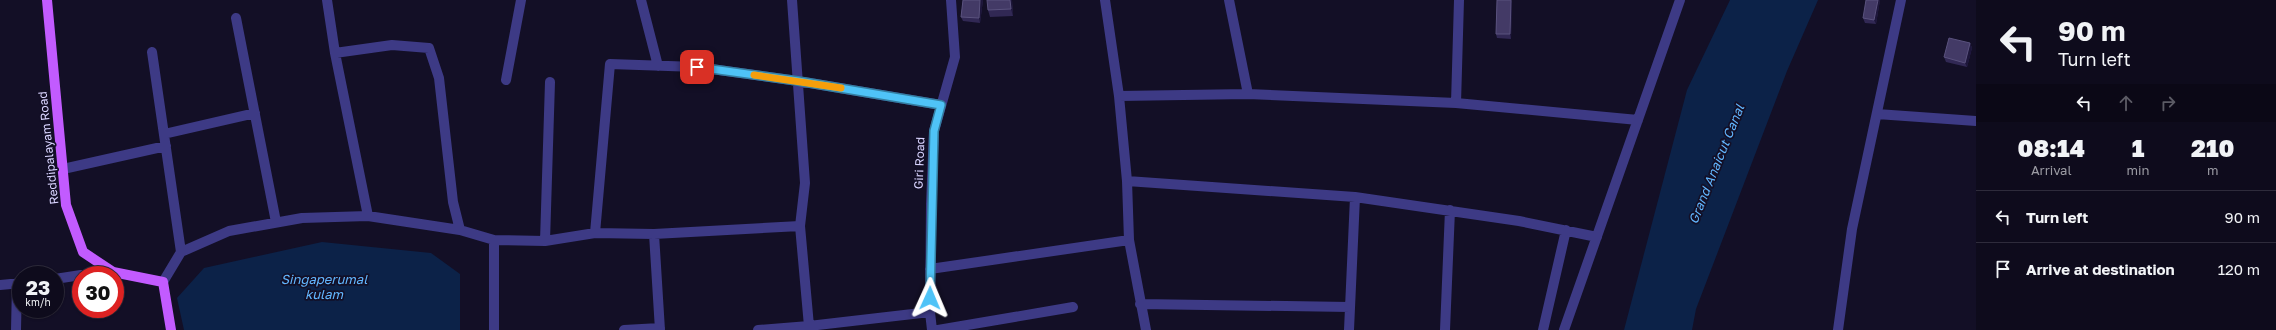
<!DOCTYPE html>
<html lang="en">
<head>
<meta charset="utf-8">
<style>
  body { margin:0; font-family:"Golos Text",sans-serif; background:#171425; color:#f1f3f6; height:100vh; display:flex; flex-direction:column; font-size:15px; white-space:nowrap }
  * { box-sizing:border-box; margin:0 }
  p { font-size:13px; color:#9b9ba3 }
  .icon { flex:none; width:22px; height:22px; fill:none; stroke:currentColor; stroke-width:2; stroke-linecap:round; stroke-linejoin:round }
  .map { position:relative; flex:1; overflow:hidden }
  .drawer { display:flex; flex-direction:column; background:#0e0b1c; width:300px }
  .drawer>* { flex:none }
  .top-card { background:#0e0b1c; color:#f1f3f6; overflow:hidden }
  .speed { position:absolute; left:12px; top:266px; display:flex; gap:8px; font-size:20px; font-weight:700; text-align:center }
  .speed>* { display:grid; place-content:center; width:52px; height:52px; border-radius:50%; background:#0e0b1c; box-shadow:0 1px 3px #0004,0 0 0 1px #2e2b3b; line-height:1 }
  .speed small { font-size:10px; font-weight:400 }
  .speed .limit { border:6px solid #d22; background:#fff; color:#111 }
  .pin { position:absolute; display:grid; place-items:center; width:34px; height:34px; color:#fff; margin:-17px; border-radius:8px; box-shadow:0 2px 6px #0006 }
  .me { position:absolute; width:44px; margin:-22px; rotate:1deg; stroke-linejoin:round; filter:drop-shadow(0 0 3px #0008) }
  .turn { display:flex; align-items:center; gap:14px; height:84px; padding:0 16px; font-size:18px }
  .turn .icon { width:52px; height:52px; stroke-width:2.5 }
  .turn b { display:block; font-size:28px; line-height:34px }
  .lanes { display:flex; align-items:center; height:38px; padding:0 16px; background:#0003; justify-content:center; gap:20px; direction:ltr }
  .lanes .off { opacity:.35 }
  .eta { display:flex; justify-content:space-evenly; align-items:center; height:68px; text-align:center }
  .eta b { font-size:24px; font-weight:800; line-height:28px }
  ul { padding:0; list-style:none }
  li { display:flex; align-items:center; gap:12px; height:52px; padding:0 16px; border-top:1px solid #2e2b3b }
  li div { flex:1 }
  li b { display:block; font-size:15px }
  li em { font-style:normal }
  main { display:flex; flex:1; min-height:0 }
  .map>svg:first-child { display:block }
  .water { fill:#0c2248 }
  .lines { fill:none; stroke-linecap:round; stroke-linejoin:round }
  .minor { stroke:#3d3a85; stroke-width:10 }
  .major { stroke:#c25bff; stroke-width:10 }
  .wall { fill:#312854 }
  .shaded-wall { fill:#1d163a }
  .building { fill:#433a66; stroke:#5a527e }
  .route-casing { stroke:#337fa1; stroke-width:10 }
  .route { stroke:#4fc3f7; stroke-width:7 }
  .slow { stroke:#f59e0b; stroke-width:7 }
  .labels { text-anchor:middle; dominant-baseline:central; stroke-width:3.5; stroke-linejoin:round; paint-order:stroke }
  .street-label { font-size:12px; fill:#d9d4ff; stroke:#130f26 }
  .water-label { font-size:13px; font-style:italic; fill:#62b6ff; stroke:#130f26 }
</style>
</head>
<body>
<main>
<div class="map">
<svg width="1976" height="330" viewBox="0 0 1976 330">
  <rect width="100%" height="100%" fill="#130f26"/>
  <!-- water -->
  <path class="water" d="M1730,0h88l-31,71 -91,238 -4,21h-68l63,-240z
    M322,242l109,11 29,21v56h-276l-7,-32 27,-30z"/>
  <g class="lines">
    <!-- minor -->
    <path class="minor" d="M641,0l17,66
      M1105,0l14,96 8,85 2,59 17,90
      M1229,0l19,94
      M236,18l40,204
      M152,52l29,200
      M335,53l57,-8 37,3 10,30 14,124 7,28 34,10 51,1 50,-8 59,1 146,-8 5,-43 -13,-183
      M506,80l15,-80
      M1119,96l129,-2 208,9 3,-103
      M1456,103l182,17
      M1877,114l99,7
      M164,134l91,-21
      M63,169l103,-23
      M1127,181l228,16 164,24 78,16
      M368,216l92,14
      M800,226l9,100 121,-14
      M595,233l15,-169 87,3 101,14 143,24
      M654,234l6,96
      M494,240v90
      M545,241l5,-159
      M930,269l199,-29
      M85,275l28,-3
      M55,279l26,-4
      M163,282l18,-30 48,-21 73,-13 66,-2 -33,-163 -8,-53
      M0,285l21,-2
      M1140,304l210,3
      M16,330l1,-47
      M624,330l36,-2
      M758,330l51,-4
      M932,330l-2,-18 1,-108 3,-73 21,-74 -4,-57
      M938,330l135,-23
      M1349,330l6,-133
      M1445,330l5,-120
      M1543,330l23,-100
      M1564,330l116,-330
      M1838,330l14,-101 49,-229"/>
    <!-- major -->
    <path class="major" d="M47,0l19,205 17,47 30,20 50,10 8,48"/>
  </g>
  <!-- wall -->
  <path class="wall" d="M963,0h20l-3,23 -17,-2 -2,-4z
    M1012,0l1,16 -23,1 -2,-7z
    M1497,0h14l1,3 -1,36 -14,-1 -1,-4z
    M1880,0l-4,24 -11,-1 -2,-5z
    M1970,43l2,5 -5,19 -21,-5 -2,-5z"/>
  <!-- shaded-wall -->
  <path class="shaded-wall" d="M980,0h3l-3,23 -1,-5z
    M1010,0h2l1,16 -2,-7z
    M1511,0l1,3 -1,36 -1,-5z
    M1878,0h2l-4,24 -2,-4z
    M1970,43l2,5 -5,19 -2,-4z"/>
  <!-- building -->
  <path class="building" d="M963,0h17l-1,18 -18,-1z
    M987,0h23l1,9 -23,1z
    M1497,0h14l-1,34h-14z
    M1866,0h12l-4,20 -11,-2z
    M1949,38l21,5 -5,20 -21,-6z"/>
  <g class="lines">
    <!-- route casing -->
    <g class="route-casing">
      <path id="route" d="M697,67l101,14 143,24 -7,26 -4,167"/>
    </g>
    <!-- route -->
    <use href="#route" class="route"/>
    <!-- slow -->
    <path class="slow" d="M754,75l87,13"/>
  </g>
  <g class="labels">
    <!-- street labels -->
    <g class="street-label">
      <text transform="translate(48 148) rotate(-96)">Reddipalayam Road</text>
      <text transform="translate(919 163) rotate(-88)">Giri Road</text>
    </g>
    <!-- water labels -->
    <g class="water-label">
      <text transform="translate(1716 164) rotate(-68)">Grand Anaicut Canal</text>
      <text x="324" y="279">Singaperumal<tspan x="324" dy="15">kulam</tspan></text>
    </g>
  </g>
</svg>
<div class="speed"><div>23<small>km/h</small></div><div class="limit">30</div></div>
<div class="pin" style="left:697px;top:67px;background:#d93025"><svg class="icon" aria-label="arrive" viewBox="0 0 24 24"><path d="M6 21V4h12l-3 4 3 4H6"/></svg></div>
<svg class="me" style="left:930px;top:298px" viewBox="-20 -20 40 40"><path d="M0-17L14 15 0 8-14 15z" fill="#4fc3f7" stroke="#fff" stroke-width="4"/></svg>
</div>
<section class="drawer">
<div class="top-card">
<div class="turn"><svg class="icon" aria-label="left" viewBox="0 0 24 24"><path d="M17 20v-9H6M10 6l-5 5 5 5"/></svg><div><b>90 m</b>Turn left</div></div>
<div class="lanes"><svg class="icon" aria-label="left" viewBox="0 0 24 24"><path d="M17 20v-9H6M10 6l-5 5 5 5"/></svg><svg class="icon off" aria-label="ahead" viewBox="0 0 24 24"><path d="M12 20V5M6 11l6-6 6 6"/></svg><svg class="icon off" aria-label="right" viewBox="0 0 24 24"><path d="M7 20v-9h11M14 6l5 5-5 5"/></svg></div>
</div>
<div class="eta">
<div><b>08:14</b><p>Arrival</p></div>
<div><b>1</b><p>min</p></div>
<div><b>210</b><p>m</p></div>
</div>
<ul>
<li><svg class="icon" aria-label="left" viewBox="0 0 24 24"><path d="M17 20v-9H6M10 6l-5 5 5 5"/></svg><div><b>Turn left</b></div><em>90 m</em></li>
<li><svg class="icon" aria-label="arrive" viewBox="0 0 24 24"><path d="M6 21V4h12l-3 4 3 4H6"/></svg><div><b>Arrive at destination</b></div><em>120 m</em></li>
</ul>
</section>
</main>
</body>
</html>
